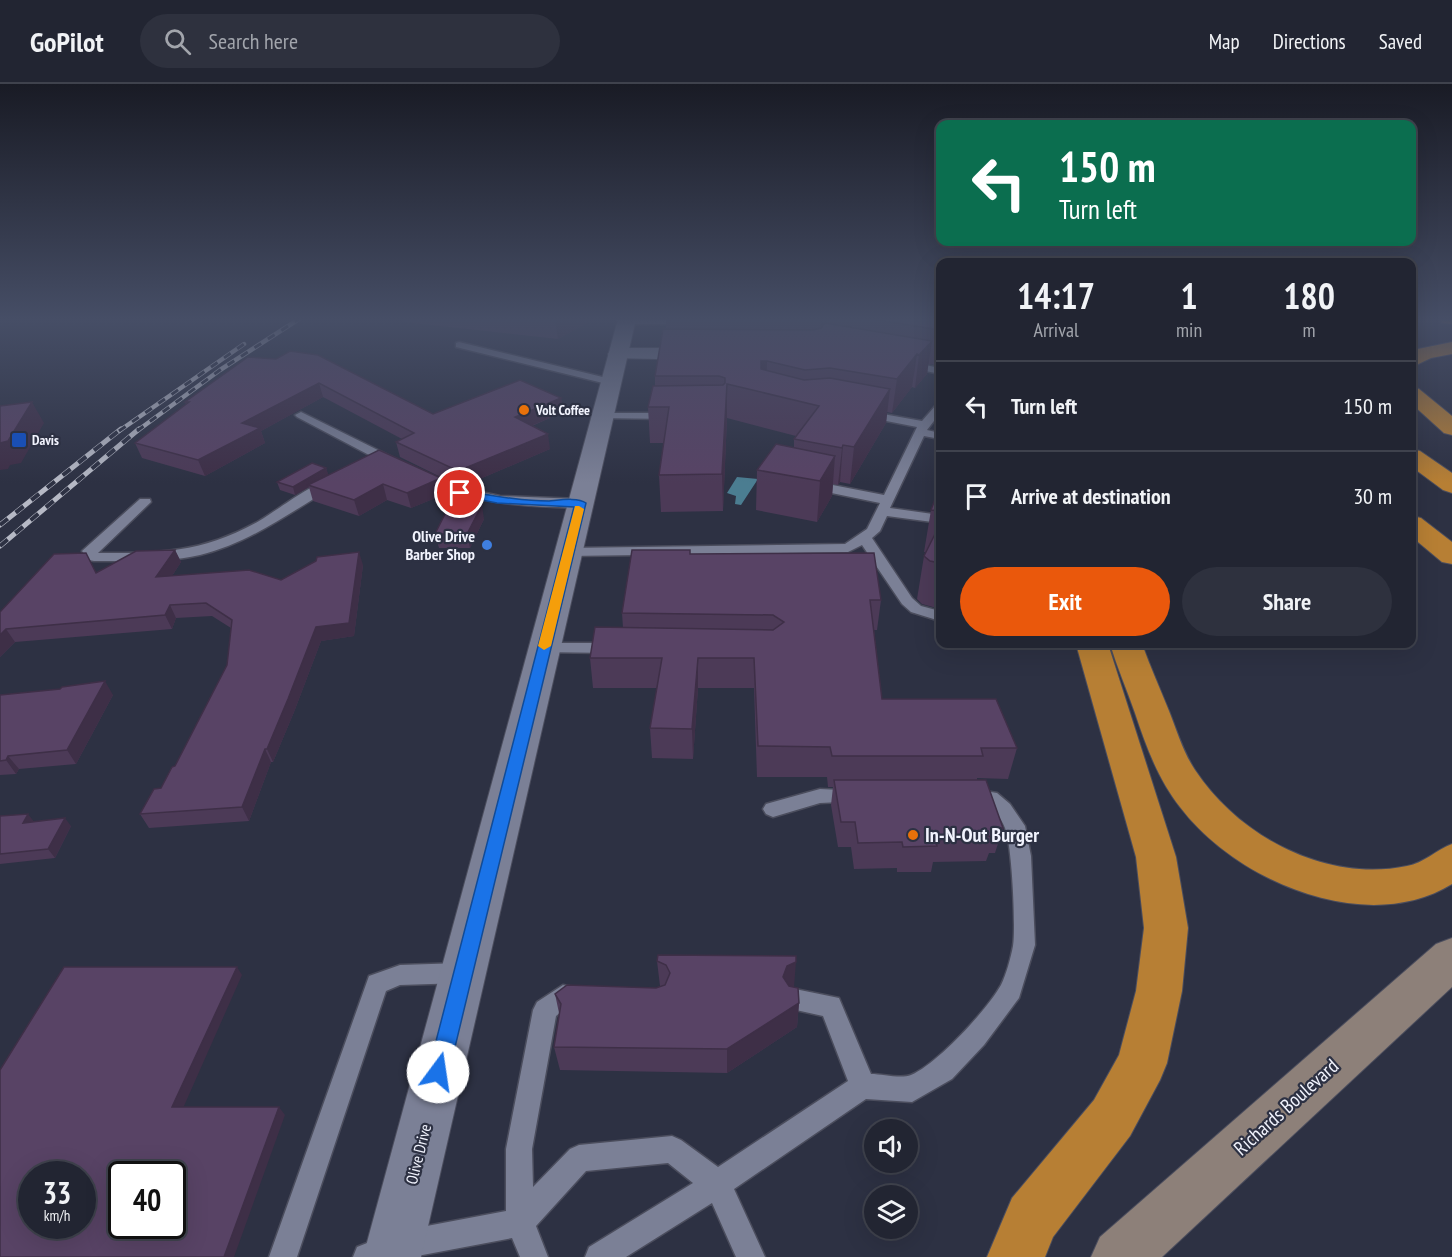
<!DOCTYPE html>
<html lang="en">
<head>
<meta charset="utf-8">
<style>
  body { margin:0; font-family:"PT Sans Narrow",sans-serif; background:#2e313e; color:#f1f3f6; height:100vh; display:flex; flex-direction:column; font-size:22px; white-space:nowrap }
  * { box-sizing:border-box; margin:0 }
  p { font-size:20px; color:#a2a5ac }
  .icon { flex:none; width:33px; height:33px; fill:none; stroke:currentColor; stroke-width:2; stroke-linecap:round; stroke-linejoin:round }
  .map { position:relative; flex:1; overflow:hidden }
  .sheet { position:absolute; left:936px; top:174px; width:480px; height:390px; display:flex; flex-direction:column; background:#222532; border-radius:12px; box-shadow:0 6px 24px #0002,0 0 0 2px #3f424d }
  .sheet>* { flex:none }
  .guide { position:absolute; left:936px; top:36px; width:480px; height:126px; border-radius:12px; box-shadow:0 6px 24px #0002,0 0 0 2px #3f424d; background:#0b6e4f; color:#fff; overflow:hidden }
  .controls { position:absolute; left:864px; top:1035px; display:grid; gap:12px }
  .controls a { display:grid; place-items:center; width:54px; height:54px; border-radius:50%; background:#222532; box-shadow:0 6px 24px #0002,0 0 0 2px #3f424d; font-size:30px }
  .speed { position:absolute; left:18px; top:1077px; display:flex; gap:12px; font-size:30px; font-weight:700; text-align:center }
  .speed>* { display:grid; place-content:center; width:78px; height:78px; border-radius:50%; background:#222532; box-shadow:0 6px 24px #0002,0 0 0 2px #3f424d; line-height:1 }
  .speed small { font-size:15px; font-weight:400 }
  .speed .limit { border:3px solid #111; border-radius:9px; background:#fff; color:#111 }
  .pin { position:absolute; display:grid; place-items:center; width:51px; height:51px; color:#fff; margin:-26px; border:3px solid #fff; border-radius:50%; box-shadow:0 2px 6px #0007 }
  .me { position:absolute; width:66px; margin:-33px; rotate:14deg; stroke-linejoin:round; filter:drop-shadow(0 0 4px #0008) }
  .turn { display:flex; align-items:center; gap:21px; height:126px; padding:0 24px; font-size:27px }
  .turn .icon { width:78px; height:78px; stroke-width:2.5 }
  .turn b { display:block; font-size:42px; line-height:51px }
  .eta { display:flex; justify-content:space-evenly; align-items:center; height:102px; text-align:center }
  .eta b { font-size:36px; font-weight:700; line-height:42px }
  .button { display:flex; gap:12px; margin-top:auto; padding:12px 24px }
  .button a { flex:1; height:69px; border-radius:36px; background:#ea580c; color:#fff; font-size:24px; font-weight:700; line-height:69px; text-align:center }
  .button a+a { background:#2e313e; color:#f1f3f6 }
  ul { padding:0; list-style:none }
  li { display:flex; align-items:center; gap:18px; height:90px; padding:0 24px; border-top:2px solid #3f424d }
  li div { flex:1 }
  li b { display:block; font-size:22px }
  li em { font-style:normal }
  header { display:flex; align-items:center; gap:36px; box-sizing:border-box; height:84px; padding:0 30px; background:#222532; border-bottom:2px solid #3f424d }
  header strong { font-size:28px }
  nav { display:flex; gap:33px; margin-inline-start:auto; font-size:21px }
  .search { width:420px; height:54px; background:#2e313e; display:flex; align-items:center; gap:15px; box-sizing:border-box; padding:0 21px; border-radius:33px; color:#a2a5ac; font-size:22px }
  .map>svg:first-child { display:block }
  .water { fill:#4b7d91 }
  .lines { fill:none; stroke-linecap:round; stroke-linejoin:round }
  .service-casing { stroke:#4b4d5d; stroke-width:3 }
  .minor-casing { stroke:#4b4d5d; stroke-width:2 }
  .tertiary-casing { stroke:#4b4d5d; stroke-width:2 }
  .secondary-casing { stroke:#4b4d5d; stroke-width:2 }
  .motorway-casing { stroke:#4b4d5d; stroke-width:2 }
  .service { fill:#7b8096; fill-rule:evenodd }
  .minor { fill:#7b8096; fill-rule:evenodd }
  .tertiary { fill:#7b8096; fill-rule:evenodd }
  .secondary { fill:#8d8079; fill-rule:evenodd }
  .motorway { fill:#b77f34; fill-rule:evenodd }
  .rail-far1-casing { stroke:#b6b9c5; stroke-width:4.5 }
  .rail-casing { stroke:#b6b9c5; stroke-width:5 }
  .rail-far1 { stroke:#2d3143; stroke-width:3; stroke-dasharray:8; stroke-linecap:butt }
  .rail { stroke:#2d3143; stroke-width:4; stroke-dasharray:10; stroke-linecap:butt }
  .wall { fill:#4c3a57 }
  .shaded-wall { fill:#3e2f47 }
  .building { fill:#584365; stroke:#3e2f47; stroke-width:1.5; fill-rule:evenodd }
  .route { fill:#1a73e8; stroke:#114b97; stroke-width:1.5 }
  .slow { fill:#f59e0b }
  .food-dot { fill:#e8710a; stroke:#2d3143; stroke-width:2 }
  .transit-dot { fill:#1a4fb4; stroke:#2d3143; stroke-width:2 }
  .shop-dot { fill:#3f7fe0; stroke:#2d3143; stroke-width:2 }
  .labels { text-anchor:middle; dominant-baseline:central; stroke-width:4.5; stroke-linejoin:round; paint-order:stroke }
  .far-poi-label { font-size:14px; font-weight:bold; fill:#f1f3fd; stroke:#2d3143; text-anchor:start }
  .poi-label { font-size:16px; font-weight:bold; fill:#f1f3fd; stroke:#2d3143; text-anchor:end }
  .street-label { font-size:16px; fill:#f1f3fd; stroke:#2d3143 }
  .near-poi-label { font-size:20px; font-weight:bold; fill:#f1f3fd; stroke:#2d3143; text-anchor:start }
  .near-street-label { font-size:20px; fill:#f1f3fd; stroke:#2d3143 }
</style>
</head>
<body>
<header>
<strong>GoPilot</strong>
<div class="search"><svg class="icon" aria-label="search" viewBox="0 0 24 24"><circle cx="10" cy="10" r="6"/><path d="M15 15l6 6"/></svg>Search here</div>
<nav><a>Map</a><a>Directions</a><a>Saved</a></nav>
</header>
<div class="map">
<svg width="1452" height="1173" viewBox="0 0 1452 1173">
  <rect width="100%" height="100%" fill="#2d3143"/>
  <!-- water -->
  <path class="water" d="M737,393l21,2 -17,26 -6,-1 1,-8 -9,-3z"/>
  <g class="lines">
    <!-- service casing -->
    <g class="service-casing">
      <path id="service" d="M625,235h64l4,2 -5,3h-62l-5,-3z
        M459,258l156,38 1,2 -5,3 -155,-38v-4z
        M906,277l34,7v6l-38,-8 -1,-2z
        M940,320v9l-13,17 13,3v6l-16,-3 -34,72 50,7v8l-53,-7 -7,15 -8,7 40,60 9,8 19,5v10l-29,-9 -9,-8 -40,-59 -14,7 -280,4 -7,-4 7,-4 277,-4 22,-15 13,-26 -68,-14 -6,-4 6,-4 72,14 33,-68 -51,-10 -6,-3 6,-3 56,10 14,-16z
        M301,328l95,47 2,3 -6,4 -4,-1 -91,-48 -2,-2z
        M602,329h68l6,3 -6,3 -72,-1 -2,-2z
        M424,389l43,16 33,7 80,3 6,4c-6,7 -21,4 -31,4 -47,-1 -92,-8 -135,-27l-2,-3z
        M331,395l4,1 2,3 -2,3c-43,25 -85,57 -135,69 -35,8 -71,6 -106,6l-5,-1 -7,-9 58,-52h10l1,3 -53,51c63,0 104,0 161,-32 20,-12 52,-37 72,-42z
        M544,559h68l8,5 -8,5 -74,-1 -2,-4 2,-4z
        M820,705l42,2 3,5 -3,5 -42,2 -47,14 -7,-3 -3,-5 3,-5z
        M973,705l24,4 13,11 15,22 6,30 4,89 -16,53 -35,47 -32,34 -40,23 -46,-3 -132,90 31,68h-29l-24,-54 -86,54h-41l4,-10 104,-64 -25,-20 -82,8 -50,55 12,31h-28l-8,-19 -100,19h-59l4,-10 38,-15 111,-21v-62l27,-139 4,-8 26,-17 20,4 4,8 -4,8 -8,3 -8,-1 -11,9 -24,133 1,38 37,-38 9,-4 93,-9 9,4 37,27 130,-86 -25,-65 -36,-8 -4,-8 4,-8 8,-3 44,9 32,76c11,0 30,5 40,1 26,-11 76,-65 90,-90 5,-10 10,-28 12,-39 3,-18 -1,-102 -8,-118 -8,-21 -21,-21 -39,-27l-3,-5 3,-5z
        M462,879l8,3 3,7 -3,7 -8,3 -62,2 -14,6 -89,266h-28l100,-281 31,-11z"/>
    </g>
    <!-- minor casing -->
    <g class="minor-casing">
      <path id="minor" d="M618,264h85l7,2 3,4 -3,4 -7,2 -92,-2 -3,-4 3,-4z"/>
    </g>
    <!-- tertiary casing -->
    <g class="tertiary-casing">
      <path id="tertiary" d="M618,235h18l-215,938h-58z"/>
    </g>
    <!-- secondary casing -->
    <g class="secondary-casing">
      <path id="secondary" d="M1452,854v49l-290,270h-71l9,-20 336,-293z"/>
    </g>
    <!-- motorway casing -->
    <g class="motorway-casing">
      <path id="motorway" d="M1439,235h13v5l-10,-1z
        M1452,258v12l-21,4 -19,9v-14l6,-4z
        M1412,303l7,2 33,27v19l-8,-2 -32,-29z
        M1412,365l8,2 32,22v20l-9,-3 -31,-23z
        M1412,432l9,2 31,24v22l-10,-2 -30,-25z
        M1076,560h32l68,213 12,71 -6,63 -15,72 -7,17 -30,56 -77,101 -8,20h-58l25,-59 82,-98 25,-45 17,-64 8,-63 -8,-71z
        M1110,560h32c8,22 18,45 27,67 8,20 14,41 26,59 44,67 132,113 212,96 17,-3 29,-16 45,-22v40c-86,53 -216,-3 -272,-77 -22,-28 -34,-61 -45,-94 -8,-23 -18,-46 -25,-69z"/>
    </g>
    <!-- service -->
    <use href="#service" class="service"/>
    <!-- minor -->
    <use href="#minor" class="minor"/>
    <!-- tertiary -->
    <use href="#tertiary" class="tertiary"/>
    <!-- secondary -->
    <use href="#secondary" class="secondary"/>
    <!-- motorway -->
    <use href="#motorway" class="motorway"/>
    <!-- rail-far1 casing -->
    <g class="rail-far1-casing">
      <path id="rail-far1" d="M119,347l125,-87
        M137,347l83,-61 79,-51"/>
    </g>
    <!-- rail casing -->
    <g class="rail-casing">
      <path id="rail" d="M0,441l121,-96
        M0,462l139,-117"/>
    </g>
    <!-- rail-far1 -->
    <use href="#rail-far1" class="rail-far1"/>
    <!-- rail -->
    <use href="#rail" class="rail"/>
  </g>
  <!-- wall -->
  <path class="wall" d="M404,235h186l-3,4 -29,16 -154,-17z
    M666,235h274v39l-5,7 -7,-1 -1,10 -12,14 -3,-1 -20,26 -5,-1 -1,11 -36,61 -10,-2 -2,3 -5,-1 -1,12 -15,26 -61,-12 1,-40 37,-22v-9l2,-3 -69,-18 -4,93 -62,1 -2,-37 5,-32h-14l-2,-36 7,-21v-10l11,-47z
    M248,273l185,57 128,-16 2,14 -31,14 18,23 -89,38 -61,-30 -4,-15 6,-3 -79,-42 -62,34 4,12 -60,33 -63,-18 -7,-15 51,-39 -1,-2z
    M326,384l2,7 113,3 4,16 -34,14 -24,-8 -28,16 -46,-15 -4,-14 -14,8 -15,-5 -3,-8z
    M940,399v126l-18,-5 -5,-5 7,-43 2,-4h-2l7,-42 9,-22z
    M484,435l-14,29h-31l-4,-14z
    M175,466l6,12 -9,14 109,4 82,-15 -9,71 -33,5 -27,71 -21,50h-2l-22,59 -100,7 -9,-14 21,-26 14,-22 52,-101 4,-37 -19,-12 -36,2 -4,11 -157,13 -15,15v-45l97,-40z
    M691,470l190,46 -4,30h-3l8,69 135,49 -9,31 -31,-1v2l26,48 -8,25h-6l-3,8 -53,1 -2,10h-34v-4l-43,1 -3,-22h-13l-7,-42 2,-18h-5l-1,-10h-70l-3,-89h-56l-5,71 -41,-1 -2,-30 7,-40h-64l-3,-30 33,-30 -1,-15z
    M0,611h113l-37,69 -57,5 -3,5 -16,1z
    M0,732l34,5 37,5 -16,32 -55,6z
    M657,877l137,26 5,16 -2,24 -70,46 -167,-3 -6,-23 5,-34 -4,-19 101,-6 4,-2z"/>
  <!-- shaded-wall -->
  <path class="shaded-wall" d="M555,235h35l-3,4 -29,16z
    M821,235h6l-2,26 -6,3z
    M940,246v28l-5,7z
    M932,257l-5,33 -12,14 4,-33z
    M917,270l-5,33 -20,26 5,-34z
    M761,277h6l-1,32 -5,-1z
    M319,299l4,14 -62,34 4,12 -60,33 -7,-16 44,-37z
    M727,300v34l-4,93 -1,-37z
    M890,305l-4,34 -36,61 4,-37z
    M561,314l2,14 -46,20 -2,-15z
    M32,318l12,21 -23,40 -11,2 -2,4 -8,1v-27z
    M548,350l2,15 -89,38 -3,-16z
    M843,361l-3,37 -2,3 4,-37z
    M835,372l-3,40 -15,26 3,-41z
    M326,384l3,8 -21,9 1,2 -14,8 -2,-8z
    M441,394l4,16 -34,14 -4,-15z
    M383,400l4,16 -28,16 -5,-16z
    M482,421l2,14 -14,29 -3,-14z
    M175,466l6,12 -18,28 -7,-13z
    M359,468l4,13 -9,71 -33,5 -27,71 -21,50 -6,-13 49,-122z
    M170,521l6,13 -4,11 -7,-14z
    M6,545l9,13 -15,15v-22z
    M698,574v30l-5,71 -1,-30z
    M105,597l8,14 -37,69 -9,-14z
    M265,665l6,13 -22,59 -7,-14z
    M8,672l11,13 -3,5 -10,-14z
    M28,730l7,9h-12z
    M65,734l6,8 -16,32 -7,-9z
    M796,878l-2,25 -13,14 2,-24 4,-11z
    M237,883l5,8 -62,140 -8,-8z
    M799,919l-2,24 -70,46v-24z
    M279,1023l6,8 -51,142h-10z"/>
  <!-- building -->
  <path class="building" d="M872,235h68v11z
    M825,239l107,18 -13,14 -2,-1 -20,25 -67,-11 -25,2 -38,-9h-6v8l43,11 26,-2 60,11 -36,58 -11,-2 -1,3 -48,-9 25,-33 -92,-22 -5,90 -63,1 10,-68h-21l5,-21 70,-1 2,-2v-5l-6,-2h-64l8,-47 150,1 8,-2z
    M290,267l28,4 115,59 87,-34 41,18 -46,19 33,17 -90,37 -62,-29 18,-9 -95,-50 -77,40 18,5 -62,32 -63,-17 54,-41h-4l63,-45 28,2z
    M32,318l-24,39 -8,2v-37z
    M776,360l59,12 -15,25 -63,-11z
    M379,366l62,28 -34,15 -24,-9 -29,16 -46,-15z
    M312,379l14,5 -33,19 -16,-5z
    M940,402v25l-9,-1z
    M450,420l32,1 -15,29h-32z
    M940,440v39l-10,-2 -6,-5z
    M175,466l-19,27 93,-7 32,10 35,-19 1,-4 42,-5 -10,71 -33,4 -28,72 -21,50h-2l-23,58 -102,7 14,-25 7,-1 11,-21 3,-1 52,-101 5,-45 -26,-17 -36,2 -5,10 -159,14 -6,6v-23l54,-58 32,-1 10,20 40,-22z
    M632,466h58v4l184,-1 7,47h-11l12,99h114l21,49h-36l2,8h-151l-2,-9 -72,-1 -4,-88h-56l-6,71 -42,-1 12,-70h-72l5,-31 178,3 11,-8 -11,-7 -151,-2z
    M105,597l-38,69 -59,6 -2,4 -6,1v-66l60,-6 2,-2z
    M834,696h152l17,48h-11l2,8 -60,1 3,9 -34,1 -1,-5 -44,1 -3,-21h-14z
    M28,730l-5,9 42,-5 -17,31 -48,5v-38z
    M658,871l138,1v6l-9,4 -4,11 6,9 9,2 1,15 -72,46 -173,-2 7,-43 -6,-10 12,-9 89,3 9,-3 5,-12 -4,-8 -9,-4z
    M64,883h173l-65,140h107l-55,150h-224v-187zM32,1090h50v52h-50zM122,1090h50v52h-50z"/>
  <!-- sky -->
  <linearGradient id="sky" x2="0" y2="1"><stop stop-color="#191b25"/><stop offset="0.59" stop-color="#464e66"/><stop offset="1" stop-color="#464e66" stop-opacity="0"/></linearGradient>
  <rect width="1452" height="399" fill="url(#sky)"/>
  <!-- route -->
  <path class="route" d="M460,406c30,5 59,11 89,11 11,-1 29,-4 37,2l-137,569 -3,7 -8,3 -7,-3 -3,-7 146,-565 -77,-4 -41,-8 -1,-2z"/>
  <!-- slow -->
  <path class="slow" d="M575,422h4l5,3 -33,137 -7,4 -6,-4z"/>
  <!-- markers -->
  <g class="food-dot">
    <circle cx="524" cy="326" r="6"/>
    <circle cx="913" cy="751" r="6"/>
  </g>
  <rect class="transit-dot" x="11" y="348" width="16" height="16" rx="3"/>
  <circle class="shop-dot" cx="487" cy="461" r="6"/>
  <g class="labels">
    <!-- far-poi labels -->
    <g class="far-poi-label">
      <text x="536" y="326">Volt Coffee</text>
      <text x="32" y="356">Davis</text>
    </g>
    <!-- poi labels -->
    <g class="poi-label">
      <text x="475" y="452">Olive Drive<tspan x="475" dy="18">Barber Shop</tspan></text>
    </g>
    <!-- street labels -->
    <g class="street-label">
      <text transform="translate(418 1070) rotate(-76)">Olive Drive</text>
    </g>
    <!-- near-poi labels -->
    <g class="near-poi-label">
      <text x="925" y="751">In-N-Out Burger</text>
    </g>
    <!-- near-street labels -->
    <g class="near-street-label">
      <text transform="translate(1286 1023) rotate(-42)">Richards Boulevard</text>
    </g>
  </g>
</svg>
<div class="controls">
<a><svg class="icon" aria-label="sound" viewBox="0 0 24 24"><path d="M4 9h4l5-4v14l-5-4H4zM17 9q2 3 0 6"/></svg></a>
<a><svg class="icon" aria-label="layers" viewBox="0 0 24 24"><path d="M12 4l9 5-9 5-9-5zM3 14l9 5 9-5"/></svg></a>
</div>
<div class="speed"><div>33<small>km/h</small></div><div class="limit">40</div></div>
<div class="pin" style="left:460px;top:409px;background:#d93025"><svg class="icon" aria-label="arrive" viewBox="0 0 24 24"><path d="M6 21V4h12l-3 4 3 4H6"/></svg></div>
<svg class="me" style="left:438px;top:988px" viewBox="-20 -20 40 40"><circle r="19" fill="#fff"/><path d="M0-13L10 11 0 6-10 11z" fill="#1a73e8"/></svg>
<div class="guide">
<div class="turn"><svg class="icon" aria-label="left" viewBox="0 0 24 24"><path d="M17 20v-9H6M10 6l-5 5 5 5"/></svg><div><b>150 m</b>Turn left</div></div>
</div>
<section class="sheet">
<div class="eta">
<div><b>14:17</b><p>Arrival</p></div>
<div><b>1</b><p>min</p></div>
<div><b>180</b><p>m</p></div>
</div>
<ul>
<li><svg class="icon" aria-label="left" viewBox="0 0 24 24"><path d="M17 20v-9H6M10 6l-5 5 5 5"/></svg><div><b>Turn left</b></div><em>150 m</em></li>
<li><svg class="icon" aria-label="arrive" viewBox="0 0 24 24"><path d="M6 21V4h12l-3 4 3 4H6"/></svg><div><b>Arrive at destination</b></div><em>30 m</em></li>
</ul>
<div class="button"><a>Exit</a><a>Share</a></div>
</section>
</div>
</body>
</html>
